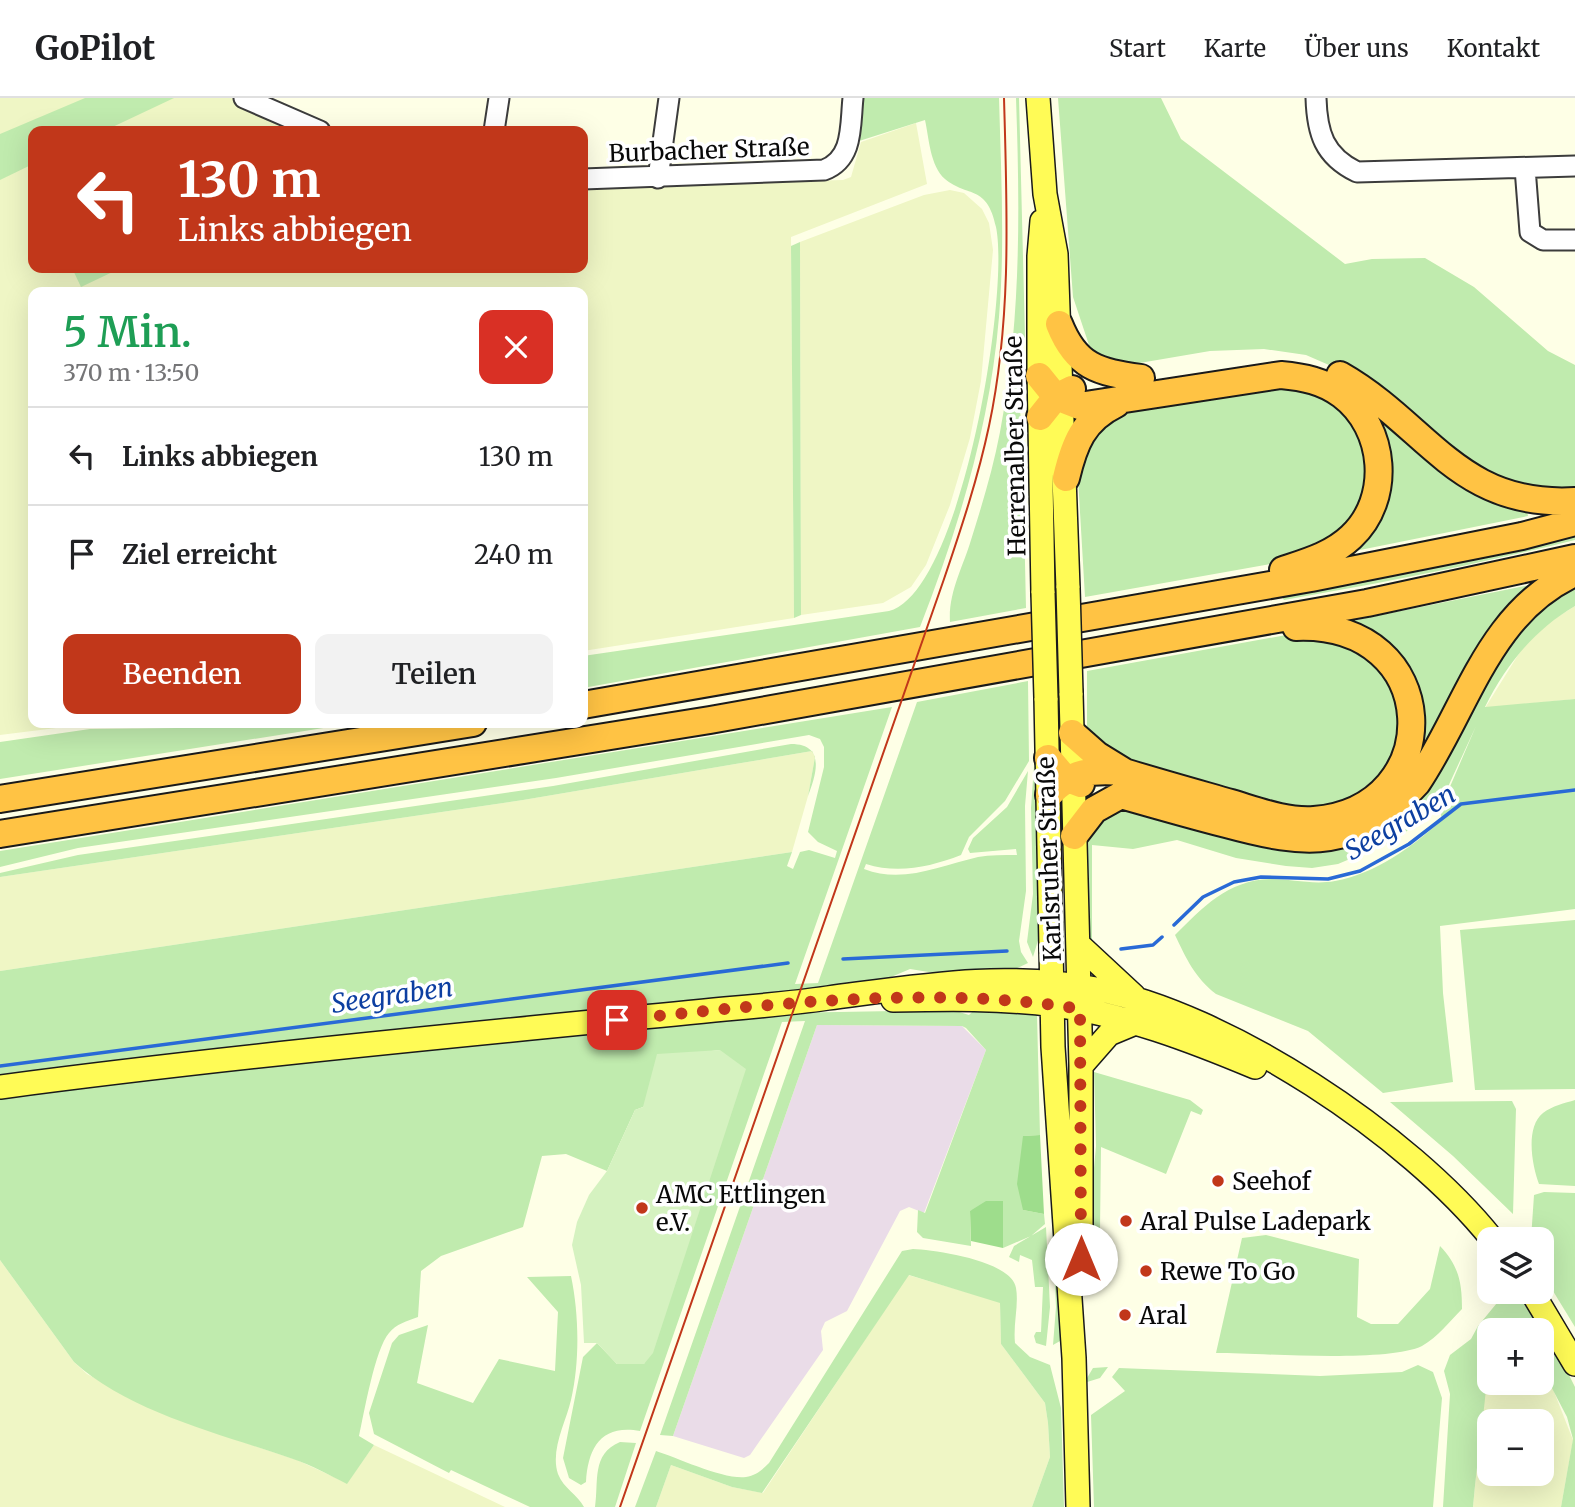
<!DOCTYPE html>
<html lang="de">
<head>
<meta charset="utf-8">
<style>
  body { margin:0; font-family:Merriweather,serif; background:#f2f2f2; color:#202124; height:100vh; display:flex; flex-direction:column; font-size:26px; white-space:nowrap }
  * { box-sizing:border-box; margin:0 }
  p { font-size:23px; color:#757577 }
  .icon { flex:none; width:38px; height:38px; fill:none; stroke:currentColor; stroke-width:2; stroke-linecap:round; stroke-linejoin:round }
  .map { position:relative; flex:1; overflow:hidden }
  .panel { position:absolute; left:28px; top:189px; width:560px; height:441px; display:flex; flex-direction:column; background:#fff; border-radius:14px; box-shadow:0 7px 28px #0002 }
  .panel>* { flex:none }
  .banner { position:absolute; left:28px; top:28px; width:560px; height:147px; border-radius:14px; box-shadow:0 7px 28px #0002; background:#c1371a; color:#fff; overflow:hidden }
  .controls { position:absolute; left:1477px; top:1129px; display:grid; gap:14px }
  .controls a { display:grid; place-items:center; width:77px; height:77px; border-radius:14px; background:#fff; box-shadow:0 7px 28px #0002; font-size:35px }
  .pin { position:absolute; display:grid; place-items:center; width:60px; height:60px; color:#fff; margin:-30px; border-radius:14px; box-shadow:0 4px 10px #0006 }
  .me { position:absolute; width:77px; margin:-38px; rotate:0deg; stroke-linejoin:round; filter:drop-shadow(0 0 5px #0008) }
  .turn { display:flex; align-items:center; gap:24px; height:147px; padding:0 35px; font-size:32px }
  .turn .icon { width:91px; height:91px; stroke-width:2.5 }
  .turn b { display:block; font-size:49px; line-height:60px }
  .round { display:grid; place-items:center; flex:none; width:74px; height:74px; border-radius:14px; background:#f2f2f2 }
  .head { display:flex; align-items:center; justify-content:space-between; height:119px; padding:0 35px }
  h1 { font-size:42px; font-weight:600; line-height:52px; color:#1e9e55 }
  .action { display:flex; gap:14px; margin-top:auto; padding:14px 35px }
  .action a { flex:1; height:80px; border-radius:14px; background:#c1371a; color:#fff; font-size:28px; font-weight:600; line-height:80px; text-align:center }
  .action a+a { background:#f2f2f2; color:#202124 }
  ul { padding:0; list-style:none }
  li { display:flex; align-items:center; gap:21px; height:98px; padding:0 35px; border-top:2px solid #e0e0e0 }
  li div { flex:1 }
  li b { display:block; font-size:26px }
  li em { font-style:normal }
  header { display:flex; align-items:center; gap:42px; box-sizing:border-box; height:98px; padding:0 35px; background:#fff; border-bottom:2px solid #e0e0e0 }
  header strong { font-size:33px }
  nav { display:flex; gap:38px; margin-inline-start:auto; font-size:24px }
  .map>svg:first-child { display:block }
  .industrial { fill:#eadce8 }
  .farmland { fill:#eff6c5; fill-rule:evenodd }
  .green { fill:#c0ebae }
  .forest { fill:#9edd8c }
  .pitch { fill:#d5f2c0 }
  .lines { fill:none; stroke-linecap:round; stroke-linejoin:round }
  .stream { stroke:#296ad6; stroke-width:3.5 }
  .minor-casing { stroke:#3c3c3c; stroke-width:23 }
  .major-casing { stroke:#1a1a1a; stroke-width:26 }
  .highway-casing { stroke:#1a1a1a; stroke-width:30 }
  .minor { stroke:#fff; stroke-width:19 }
  .major { stroke:#fffb56; stroke-width:23 }
  .highway { stroke:#ffc344; stroke-width:26 }
  .tram { stroke:#c1371a; stroke-width:2 }
  .major-bridge-casing { stroke:#1a1a1a; stroke-width:26; stroke-linecap:butt }
  .major-bridge { stroke:#fffb56; stroke-width:23 }
  .route { stroke:#c1371a; stroke-width:12; stroke-dasharray:0 21.6 }
  .poi-dot { fill:#c1371a; stroke:#fff; stroke-width:2.5 }
  .labels { text-anchor:middle; dominant-baseline:central; stroke-width:7; stroke-linejoin:round; paint-order:stroke }
  .street-label { font-size:24px; fill:#090909; stroke:#fff }
  .poi-label { font-size:24px; fill:#090909; stroke:#fff; text-anchor:start }
  .water-label { font-size:26px; font-style:italic; fill:#0d3fa1; stroke:#fff }
</style>
</head>
<body>
<header>
<strong>GoPilot</strong>
<nav><a>Start</a><a>Karte</a><a>Über uns</a><a>Kontakt</a></nav>
</header>
<div class="map">
<svg width="1575" height="1409" viewBox="0 0 1575 1409">
  <rect width="100%" height="100%" fill="#feffe6"/>
  <!-- industrial -->
  <path class="industrial" d="M817,927l145,1 24,24 -62,163 -15,-6 -9,4 -53,100 -22,11 -4,9 2,19 -73,105 -6,3 -71,-22z"/>
  <!-- farmland -->
  <path class="farmland" d="M0,0h231l73,33h-271v137h550v-81l260,-7 8,-3 10,-35 55,-19 11,61 -136,53 3,381 -211,33v-359h-550v431h63l-96,12z
    M950,92l14,3 18,16 7,14 4,27 -12,131 -11,57 -20,67 -24,60 -15,22 -28,16 -82,12 -1,-373 124,-47z
    M1575,508v93l-90,9 38,-61 25,-24z
    M812,653l3,6 -7,39 -16,56 -792,119v-94l523,-77z
    M0,1162l74,102 13,12 52,28 68,28 90,30 50,23 27,-38 131,62h-505z
    M908,1177l92,27 1,42 44,59 3,20 2,34 -18,50h-376l15,-42 61,22 31,6z
    M1489,1270v14h53v-13l7,10 24,61 -12,67h-88l11,-116zM1489,1323h53v53h-53z"/>
  <!-- green -->
  <path class="green" d="M85,0h89l-70,33h-71v33l-33,16v-46z
    M860,0h139c2,73 6,147 0,219 -9,108 -40,210 -79,310l-337,61v-32l306,-45c72,-18 121,-317 107,-384 -9,-43 -28,-29 -51,-48 -15,-13 -16,-41 -20,-59l-69,22z
    M1016,0h3l6,239 -10,38 7,51 4,182 -76,14c-2,-29 13,-55 21,-82 11,-35 22,-71 29,-108 21,-111 20,-221 16,-334z
    M1058,0h103l20,41 164,125 27,-5 53,-1 49,29 74,64 27,14v131l-74,-10 -156,-114 -39,-17 -42,-6 -54,2 -88,15 -31,-15 -18,-54z
    M800,144l1,373 -7,3 -3,-372z
    M72,170h49l-40,19z
    M1274,268c80,2 125,71 185,112 21,14 45,23 68,33l1,5 -173,35 -1,-5c25,-29 41,-64 28,-103 -29,-88 -108,-73 -181,-62 -37,6 -74,12 -111,18l-1,-6z
    M1293,286l49,21 24,44 2,42 -27,45 -48,24 -208,37 -8,-136 36,-51z
    M1575,437v5c-96,24 -193,43 -291,60l-2,-3 140,-26z
    M1575,481v27c-41,24 -69,59 -90,101l90,-8v210l-135,17 3,67 10,89 -70,11 -75,-62 -92,-37c-21,-16 -30,-36 -41,-59 27,-27 53,-55 95,-56 22,0 43,6 65,2 40,-7 77,-34 107,-61l-2,-10 36,-84 -29,63 -22,27 -28,23 -59,25 -26,4 -26,-2 -50,-8 -59,-18 -44,9 -41,-4v100l-3,-10 -3,-102 26,-28 254,28 135,-188z
    M1540,485l-29,27 -17,22c-24,41 -43,86 -68,127 -57,94 -131,80 -221,53 -33,-9 -65,-18 -98,-27l1,-5 176,49c65,7 133,-34 133,-105 0,-14 0,-29 -6,-42 -9,-19 -23,-38 -41,-48 -8,-5 -17,-7 -24,-12z
    M1292,536l31,1 58,29 22,52 -11,50 -55,42h-54l-174,-52 -22,-23v-62z
    M1028,583l1,80 -24,40 -36,36 -8,18c-31,12 -63,19 -95,9l-2,5c39,15 75,-3 114,-12 12,-2 26,-2 39,-2l-1,-6 -46,4 -2,-4 5,-11 34,-31 21,-36 -3,35 1,85 -7,50 2,11 7,11 -19,9 -74,1 -25,-4 -33,14 -877,93v-105l792,-119 -5,14 6,3 7,-17 9,-2 26,8 2,-7 -19,-9 -10,-10 16,-65v-20l-4,-8 -11,-4 -253,43 -478,70 -78,19v-16l892,-144 -97,277 23,-1 99,-281z
    M203,625h152l-355,56v-37l90,-13 87,-1z
    M1036,640l3,31 -3,41 3,127 -6,20 -6,-15 6,-48 -2,-86z
    M791,646c34,0 26,29 17,52l7,-39 -3,-6 -289,49 -523,77v-4l78,-18 475,-69z
    M1575,822v169l-100,1 -15,-160z
    M953,912l16,5 5,-5 63,5 3,120 -17,1v74l21,4 1,10 -14,12 -28,12v-46l-33,9 1,35 -48,-8 -6,-6 1,-22 7,3 61,-163 -20,-22 -4,-2 -145,-1 -144,411 -13,-1 145,-414 -23,1 -142,409c-39,-7 -52,17 -54,51l-5,3 -12,-7 -6,-20 20,-101 14,-14 20,21h27l76,-314 -17,2 -60,55 -8,3 -28,61 -41,-17 -24,2 -19,71 -82,29 -20,15 -3,46c-11,4 -22,7 -29,16 -14,16 -25,80 -30,103l15,9 -27,39c-18,-9 -35,-19 -54,-25 -71,-25 -163,-46 -219,-97l-74,-102v-165l146,-18 634,-64z
    M1043,925l20,295 -3,23 -7,4 3,-38z
    M1094,974l96,28 13,10 -2,5 -10,-4 -25,63 -65,-27 -1,82 -11,-6 7,-77z
    M1575,1002v86l-36,-2c-7,-18 -14,-57 4,-71 9,-7 22,-10 32,-13z
    M1512,1003l4,8 -3,105 -60,-58 -63,-54z
    M1544,1094l31,1v134l-33,-54v-34h-11l3,-44z
    M1046,1129l4,80 -4,39 -10,-3 -2,-7 2,-4h5l2,-45h-8l-3,-27 -12,-5 -1,7 -10,-5 5,-11z
    M1266,1137l93,24 -2,58 14,7h27l32,-35 10,-43c19,20 22,37 22,63 -13,13 -24,28 -40,37 -35,17 -163,7 -206,7l26,-115z
    M913,1151c23,1 99,12 103,39 3,17 -3,36 -1,55l15,14 20,8 11,43 3,99h-32l18,-50 -2,-34 -3,-20 -44,-59 -1,-41 -91,-28 -147,218 -30,-6 -61,-22 -15,42h-21l21,-56c22,7 68,29 90,26 10,-1 17,-8 23,-14l133,-212z
    M571,1178c8,38 9,85 0,124 -5,22 -21,50 -13,74 6,15 19,20 26,33h-54l-79,-37 -2,3 -75,-39 -5,-21 23,-70 7,-8 29,-10 -11,58 56,20 26,-44 56,12 3,-59 -31,-35z
    M1506,1194h12l52,85 5,10v120h-14l12,-68 -6,-22 -25,-48v-39h-28l-8,-10 -6,3 -2,7h-9c0,59 -11,118 -16,177h-30l7,-113 -6,-23 6,-16 21,-16 7,-13z
    M1418,1267l15,7 9,26 -9,109h-339l-3,-92 34,-24 -13,-14 7,-9 201,8 82,-4z
    M1108,1269l-8,11 -16,5 9,-15z
    M620,1344l16,1 -21,64h-20c4,-25 -4,-53 25,-65z"/>
  <!-- forest -->
  <path class="forest" d="M1040,1037l4,79 -21,-4 -6,-26 6,-48z
    M986,1103h17v47l-32,-7 -1,-30z"/>
  <!-- pitch -->
  <path class="pitch" d="M720,952l26,19 -93,284 -9,11h-27l-20,-21h-13l-3,-58 -9,-40 5,-23 12,-27 18,-24 28,-61 8,-3 14,-53z"/>
  <g class="lines">
    <!-- stream -->
    <path class="stream" d="M1174,827l29,-28 31,-15 27,-5 67,2 32,-8 49,-27 52,-40 114,-14
      M1121,851l32,-4 9,-8
      M843,861l164,-8
      M0,968l788,-103"/>
    <!-- minor casing -->
    <g class="minor-casing">
      <path id="minor" d="M244,0l76,33
        M1316,0c1,35 8,58 41,74l218,-6
        M494,33l5,-33
        M1525,70l5,64 13,8h32
        M658,80l11,-80
        M583,81l241,-9c30,-11 26,-45 29,-72"/>
    </g>
    <!-- major casing -->
    <g class="major-casing">
      <path id="major" d="M1038,0l7,96 11,60 12,334
        M1042,123l-3,35v112l4,225
        M1071,595l10,373v215
        M1046,600l7,349 21,311 4,149
        M1078,846l56,52
        M893,902c54,-1 109,-2 162,5 67,9 138,36 200,62
        M1081,968l28,-32 24,-10
        M0,989c241,-32 483,-54 725,-78 35,-3 69,-6 103,-11 92,-12 175,-27 268,-9 131,25 313,146 396,250
        M1532,1194l43,72"/>
    </g>
    <!-- highway casing -->
    <g class="highway-casing">
      <path id="highway" d="M1059,226c17,43 39,48 82,54
        M1340,277c88,50 118,133 235,126
        M1039,278l17,21 23,9 202,-31c22,2 43,6 61,20 44,33 50,104 9,142 -19,18 -44,25 -68,33
        M1040,319l16,-20 16,-8
        M1066,380c8,-34 17,-58 50,-74
        M583,607l728,-127 211,-42 53,-14
        M1072,635l25,22 26,16
        M1048,660l17,20 16,6
        M1049,697c22,-25 43,-25 75,-23 36,11 72,21 107,31 27,8 55,19 83,17 135,-11 130,-199 -18,-193
        M0,701l473,-76
        M0,736l710,-114 657,-117 208,-45
        M1074,738l20,-26 27,-15c35,10 70,20 105,29 81,22 130,27 191,-41 50,-74 71,-171 158,-210"/>
    </g>
    <!-- minor -->
    <use href="#minor" class="minor"/>
    <!-- major -->
    <use href="#major" class="major"/>
    <!-- highway -->
    <use href="#highway" class="highway"/>
    <!-- tram -->
    <path class="tram" d="M620,1409l324,-928c17,-50 34,-101 45,-153 23,-108 18,-218 15,-328"/>
    <!-- major-bridge casing -->
    <g class="major-bridge-casing">
      <path id="major-bridge" d="M1068,490l3,105
        M1043,495l3,105"/>
    </g>
    <!-- major-bridge -->
    <use href="#major-bridge" class="major-bridge"/>
  </g>
  <g class="lines">
    <!-- route -->
    <path class="route" d="M617,922c150,-15 313,-36 463,-11l1,250"/>
  </g>
  <!-- markers -->
  <g class="poi-dot">
    <circle cx="1218" cy="1083" r="7"/>
    <circle cx="642" cy="1110" r="7"/>
    <circle cx="1126" cy="1123" r="7"/>
    <circle cx="1146" cy="1173" r="7"/>
    <circle cx="1125" cy="1217" r="7"/>
  </g>
  <g class="labels">
    <!-- street labels -->
    <g class="street-label">
      <text transform="translate(709 52) rotate(-2)">Burbacher Straße</text>
      <text transform="translate(1015 348) rotate(-91)">Herrenalber Straße</text>
      <text transform="translate(1049 761) rotate(-92)">Karlsruher Straße</text>
    </g>
    <!-- poi labels -->
    <g class="poi-label">
      <text x="1232" y="1083">Seehof</text>
      <text x="656" y="1096">AMC Ettlingen<tspan x="656" dy="28">e.V.</tspan></text>
      <text x="1140" y="1123">Aral Pulse Ladepark</text>
      <text x="1160" y="1173">Rewe To Go</text>
      <text x="1139" y="1217">Aral</text>
    </g>
    <!-- water labels -->
    <g class="water-label">
      <text transform="translate(1400 724) rotate(-30)">Seegraben</text>
      <text transform="translate(392 897) rotate(-8)">Seegraben</text>
    </g>
  </g>
</svg>
<div class="controls">
<a><svg class="icon" aria-label="layers" viewBox="0 0 24 24"><path d="M12 4l9 5-9 5-9-5zM3 14l9 5 9-5"/></svg></a>
<a>+</a>
<a>−</a>
</div>
<div class="pin" style="left:617px;top:922px;background:#d93025"><svg class="icon" aria-label="arrive" viewBox="0 0 24 24"><path d="M6 21V4h12l-3 4 3 4H6"/></svg></div>
<svg class="me" style="left:1081px;top:1161px" viewBox="-20 -20 40 40"><circle r="19" fill="#fff"/><path d="M0-13L10 11 0 6-10 11z" fill="#c1371a"/></svg>
<div class="banner">
<div class="turn"><svg class="icon" aria-label="left" viewBox="0 0 24 24"><path d="M17 20v-9H6M10 6l-5 5 5 5"/></svg><div><b>130 m</b>Links abbiegen</div></div>
</div>
<section class="panel">
<div class="head"><div><h1>5 Min.</h1><p>370 m · 13:50</p></div><a class="round" style="background:#d93025;color:#fff"><svg class="icon" aria-label="close" viewBox="0 0 24 24"><path d="M6 6l12 12M18 6L6 18"/></svg></a></div>
<ul>
<li><svg class="icon" aria-label="left" viewBox="0 0 24 24"><path d="M17 20v-9H6M10 6l-5 5 5 5"/></svg><div><b>Links abbiegen</b></div><em>130 m</em></li>
<li><svg class="icon" aria-label="arrive" viewBox="0 0 24 24"><path d="M6 21V4h12l-3 4 3 4H6"/></svg><div><b>Ziel erreicht</b></div><em>240 m</em></li>
</ul>
<div class="action"><a>Beenden</a><a>Teilen</a></div>
</section>
</div>
</body>
</html>
